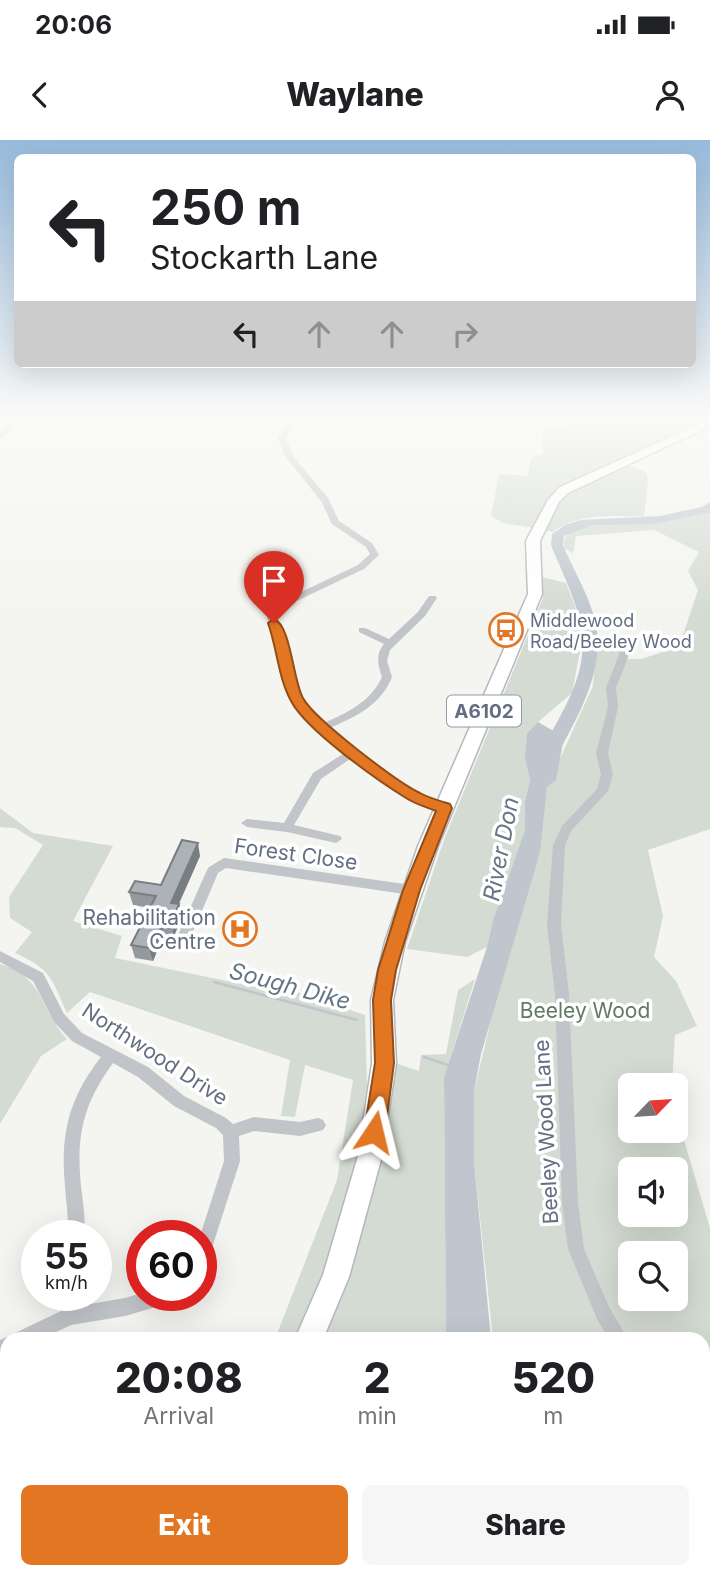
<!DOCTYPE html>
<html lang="en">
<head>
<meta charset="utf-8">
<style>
  body { margin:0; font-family:Inter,sans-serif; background:#f6f6f6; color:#202124; height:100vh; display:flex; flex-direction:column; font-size:26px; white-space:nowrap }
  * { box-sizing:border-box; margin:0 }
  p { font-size:23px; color:#757577 }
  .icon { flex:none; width:38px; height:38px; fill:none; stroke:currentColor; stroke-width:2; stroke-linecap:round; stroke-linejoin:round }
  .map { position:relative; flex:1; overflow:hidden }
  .drawer { position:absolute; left:0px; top:1192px; width:710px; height:247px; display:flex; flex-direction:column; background:#fff; border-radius:21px 21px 0 0; box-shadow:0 7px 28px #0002 }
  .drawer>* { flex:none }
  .guide { position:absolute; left:14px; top:14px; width:682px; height:214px; border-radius:10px; box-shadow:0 7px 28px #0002; background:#fff; color:#202124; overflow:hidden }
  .needle { width:46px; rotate:65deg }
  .tools { position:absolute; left:618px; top:933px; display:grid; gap:14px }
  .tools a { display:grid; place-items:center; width:70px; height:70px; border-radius:10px; background:#fff; box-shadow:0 7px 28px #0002; font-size:35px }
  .speed { position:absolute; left:21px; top:1080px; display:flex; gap:14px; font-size:35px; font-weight:700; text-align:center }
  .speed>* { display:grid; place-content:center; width:91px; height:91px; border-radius:50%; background:#fff; box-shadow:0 7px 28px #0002; line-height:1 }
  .speed small { font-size:18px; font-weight:400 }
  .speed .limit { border:10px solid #d22; background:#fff; color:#111 }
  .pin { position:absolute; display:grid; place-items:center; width:60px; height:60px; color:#fff; margin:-72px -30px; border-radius:50% 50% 50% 0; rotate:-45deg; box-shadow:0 0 7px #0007 }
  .pin .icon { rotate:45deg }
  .me { position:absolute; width:77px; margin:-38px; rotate:10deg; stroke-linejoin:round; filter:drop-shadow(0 0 5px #0008) }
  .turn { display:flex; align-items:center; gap:24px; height:147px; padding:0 21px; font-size:32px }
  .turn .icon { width:91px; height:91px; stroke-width:2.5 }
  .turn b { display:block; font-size:49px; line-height:60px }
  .lanes { display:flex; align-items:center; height:66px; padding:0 21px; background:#0003; justify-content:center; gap:35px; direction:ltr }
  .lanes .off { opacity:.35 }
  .eta { display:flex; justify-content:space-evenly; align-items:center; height:119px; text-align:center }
  .eta b { font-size:42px; font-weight:800; line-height:49px }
  .action { display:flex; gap:14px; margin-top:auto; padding:14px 21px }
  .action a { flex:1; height:80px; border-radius:10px; background:#e27623; color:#fff; font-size:28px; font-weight:800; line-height:80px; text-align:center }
  .action a+a { background:#f6f6f6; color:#202124 }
  .status { display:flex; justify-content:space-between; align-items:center; height:49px; padding:0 35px; background:#fff; direction:ltr }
  .status svg { height:19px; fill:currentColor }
  header { display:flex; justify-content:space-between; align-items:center; height:91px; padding:0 21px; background:#fff; font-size:32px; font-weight:800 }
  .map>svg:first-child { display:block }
  .green { fill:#d4dbd2; fill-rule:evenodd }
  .water { fill:#bfc6cd }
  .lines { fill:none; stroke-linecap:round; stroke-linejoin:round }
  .stream { stroke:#bfc6cd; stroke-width:2.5 }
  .river { fill:#bfc6cd; fill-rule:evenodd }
  .primary-casing { stroke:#b4b7bc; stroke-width:3 }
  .minor { fill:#c1c4c8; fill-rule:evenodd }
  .tertiary { fill:#c1c4c8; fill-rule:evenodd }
  .primary { fill:#fff; fill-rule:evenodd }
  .wall { fill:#94999e }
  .shaded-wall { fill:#787d81 }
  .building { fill:#acb2b8; stroke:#787d81; stroke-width:2 }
  .route { fill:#e27623; stroke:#934d17; stroke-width:2 }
  .labels { text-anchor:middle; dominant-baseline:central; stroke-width:7; stroke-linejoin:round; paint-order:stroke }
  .far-poi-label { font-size:18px; fill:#636e81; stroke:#fff; text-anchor:start }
  .shield { fill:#fff; stroke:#929aa7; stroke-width:2 }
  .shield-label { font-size:19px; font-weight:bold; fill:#636e81 }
  .street-label { font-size:21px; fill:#636e81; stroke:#fff }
  .poi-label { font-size:21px; fill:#636e81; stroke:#fff; text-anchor:end }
  .park-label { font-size:21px; fill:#627962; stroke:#fff }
  .water-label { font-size:23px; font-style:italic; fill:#647685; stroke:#fff }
</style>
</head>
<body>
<div class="status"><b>20:06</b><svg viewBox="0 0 49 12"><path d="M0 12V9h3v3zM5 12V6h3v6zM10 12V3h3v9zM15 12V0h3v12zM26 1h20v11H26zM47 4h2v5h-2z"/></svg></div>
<header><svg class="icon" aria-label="back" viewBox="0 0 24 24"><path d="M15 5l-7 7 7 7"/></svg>Waylane<svg class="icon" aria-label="person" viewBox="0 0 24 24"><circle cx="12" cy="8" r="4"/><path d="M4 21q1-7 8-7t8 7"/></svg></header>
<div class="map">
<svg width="710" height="1438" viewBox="0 0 710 1438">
  <rect width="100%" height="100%" fill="#f4f5f0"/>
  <!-- green -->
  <path class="green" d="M565,276h145l-145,70 -13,8 -18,34 -31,-5 -12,-7 8,-42 29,2 3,-17 12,-6v-26l22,2z
    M628,325l18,7 2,8 -4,36c-31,1 -65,-4 -91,16l-10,-2 12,-25 12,-13z
    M710,363v326l-62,21 15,66 -9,41 22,24 21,45 -22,9 -3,50h-42v45h46v-17l34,115v261l-6,3v-153h-211l-19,-178v-70l73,-304 46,-101 4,-49 15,3 15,19h14l38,-12 19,-57 -10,-19 11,-19 -45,-22 -78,6 -3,17 -9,-5v-7l5,-10 28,-9h36l55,-6zM630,1029h46v45h-46zM630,1113h46v45h-46z
    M542,437l24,6 18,47 -12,63 -34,29 -13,37 5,21 -5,21v29l-32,90 -6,27 -20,10 -60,-8 37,-109 99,-242z
    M0,668l33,25 80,13 -40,75 49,15 -7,22 156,32 30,3 64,22 2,70 -12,91 -25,88 -34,75h-21l62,-159 16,-100 -48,-15 -10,52 -14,-1 9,-56 -200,-68 -23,21c-15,-34 -17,-45 -52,-60l17,-21 -22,-14 -1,-21 34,-52 -28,-17 -15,-1z
    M0,824c45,13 39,46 67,75l-26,17 -41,68z
    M475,839l-31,98 2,262h-130l73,-278 30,10 2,-16 25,-1 12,-64z
    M200,1432h265l1,6h-269z
    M498,1432h144l-4,6h-139z"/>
  <!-- water -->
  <path class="water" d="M538,582l26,15 -8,43 -9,7 -7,65 -59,202 -7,37v70l17,178h-45l-2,-262 43,-130 6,-27 32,-90v-29l5,-21 -5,-21 2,-25z"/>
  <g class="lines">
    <!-- stream -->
    <path class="stream" d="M214,842l143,38
      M424,917l27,9"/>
    <!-- river -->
    <path class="river" d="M710,362v11h-4l-53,11 -61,1 -28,11 -1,9c11,27 30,56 34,86 6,50 -27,98 -49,141l-1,9 -8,5 -6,-1c-2,-6 -2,-9 0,-15 14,-35 38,-65 47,-102 10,-45 -13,-83 -29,-123l1,-11 13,-9 16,-5 79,-4 42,-9z"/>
    <!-- primary casing -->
    <g class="primary-casing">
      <path id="primary" d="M710,279v7l-142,67 -9,9 -19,39 2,53 -104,252 -33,96 -12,58 3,63 -14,93 -33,121 -26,62h-28l28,-64 35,-119 14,-93 -1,-63 14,-58 33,-96 110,-252 -2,-53 22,-41 12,-13z
        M175,1432h33l-2,6h-33z"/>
    </g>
    <!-- minor -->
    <path class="minor" d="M292,276h7l-13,22 7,18 35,42 11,23 33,22 7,12 -15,14 -80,38 -6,6 -1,5 9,23 10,45 7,14 23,22c23,-10 45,-21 56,-45 -4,-12 -7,-23 2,-33l-25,-12v-4h6l24,11 29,-27 11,-16h6l2,2 -12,18 -35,34 -3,11 5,16c-11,27 -34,39 -60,50l25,22 60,44 32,12 2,3 -6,4 -36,-13 -56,-42 -32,22 -27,46 46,11 2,3 -6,4 -49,-11 -40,-5 -6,-4 6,-4 37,4 29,-50 33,-21 -27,-23 -26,-27 -7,-16 -10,-45 -9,-23 3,-8 8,-7 80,-38 12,-11 -4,-7 -34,-23 -11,-23 -36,-45 -7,-18z
      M629,499l5,3 -18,46 2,19 -10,46 5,22 -5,16 -37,40 -6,14 -4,80 8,69 9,208 6,47 25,58 19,32h-19l-12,-20 -29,-70 -6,-47 -7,-208 -8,-69 6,-80 9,-19 35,-37 4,-14 -5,-22 12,-46 -2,-19 18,-46z
      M224,718l187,27 4,2 2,3 -2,3 -4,2 -185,-27 -8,5 -31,73h-10l-2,-4 32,-72 2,-3z
      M0,811l43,22 21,41 18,19 66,34 36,29 42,22 7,6 21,-7 46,5 18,-4 5,2 3,5 -3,5 -23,6 -46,-5 -15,5 1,25 -33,102 -6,2v-29h-1l24,-75 -1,-26 -7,-7 -42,-22 -36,-29 -25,-14c-30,41 -37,73 -32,123 2,17 5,33 3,50h-16c1,-17 -2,-33 -3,-50 -5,-52 4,-88 36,-129l-29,-16 -18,-19 -21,-41 -33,-19z
      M142,1153v2h33l-3,6 -6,3 -41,12 -54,9 -30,14h-29l3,-6 46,-22 -2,-16h18l1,11 47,-8z
      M7,1197l4,2h-4v18l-7,3v-20z
      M704,1279l6,2v23l-6,-2z"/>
    <!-- tertiary -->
    <path class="tertiary" d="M19,276h10l-29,23v-8z"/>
    <!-- primary -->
    <use href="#primary" class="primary"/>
  </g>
  <!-- wall -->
  <path class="wall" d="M200,716l-21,48 3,13 -8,19 -10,-2 -11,27 -18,-3 -4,-13 19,-37 -17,-3 -4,-13 32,-7z"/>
  <!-- shaded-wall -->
  <path class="shaded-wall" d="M198,703l2,13 -27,60 -2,-13z
    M179,764l3,13 -8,19 -3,-13z
    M161,781l3,13 -11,27 -4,-13z
    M130,1432h11l-3,6h-12z"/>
  <!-- building -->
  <path class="building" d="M182,700l16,3 -27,60 8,1 -8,19 -10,-2 -12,27 -18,-3 25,-49 -27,-4 6,-11 26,4z
    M39,1432h91l-4,6h-90z"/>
  <!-- sky -->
  <linearGradient id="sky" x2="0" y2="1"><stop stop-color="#97bbdd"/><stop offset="0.58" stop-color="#fafaf8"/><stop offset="1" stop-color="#fafaf8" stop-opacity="0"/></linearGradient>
  <rect width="710" height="477" fill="url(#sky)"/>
  <!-- route -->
  <path class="route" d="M274,479c17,6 19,62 29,79 11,21 94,84 117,95 9,5 20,8 30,11l2,4 -32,82 -24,80 -5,30 3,63 -9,69 -3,6 -8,3 -7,-3 -3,-6 11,-69 -2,-63 5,-30 25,-80 33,-79c-10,-4 -21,-7 -30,-13 -29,-18 -100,-68 -115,-97 -13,-24 -14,-53 -23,-78z"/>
  <!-- icons -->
  <defs>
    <g id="bus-ring" transform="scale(1.75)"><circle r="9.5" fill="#fff" stroke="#e27623" stroke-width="1.5"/><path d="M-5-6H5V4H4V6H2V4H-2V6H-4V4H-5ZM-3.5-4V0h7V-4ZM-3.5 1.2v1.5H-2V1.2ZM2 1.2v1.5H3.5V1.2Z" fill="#e27623"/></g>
    <g id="hospital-ring" transform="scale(1.75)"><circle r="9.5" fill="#fff" stroke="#e27623" stroke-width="1.5"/><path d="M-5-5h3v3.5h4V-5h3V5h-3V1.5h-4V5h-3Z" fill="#e27623"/></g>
  </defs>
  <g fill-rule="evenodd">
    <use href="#bus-ring" x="506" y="490"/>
    <use href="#hospital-ring" x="240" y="789"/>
  </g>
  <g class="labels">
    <!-- far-poi labels -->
    <g class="far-poi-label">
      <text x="530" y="480">Middlewood<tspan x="530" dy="21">Road/Beeley Wood</tspan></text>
    </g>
    <!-- shield labels -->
    <rect class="shield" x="447" y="555.5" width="74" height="31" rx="5"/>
    <g class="shield-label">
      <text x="484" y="571">A6102</text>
    </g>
    <!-- street labels -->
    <g class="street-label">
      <text transform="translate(296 714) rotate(8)">Forest Close</text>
      <text transform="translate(155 914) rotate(33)">Northwood Drive</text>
      <text transform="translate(546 992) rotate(-93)">Beeley Wood Lane</text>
    </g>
    <!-- poi labels -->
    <g class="poi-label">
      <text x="216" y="777">Rehabilitation<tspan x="216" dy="24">Centre</tspan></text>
    </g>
    <!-- park labels -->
    <g class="park-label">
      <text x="585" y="870">Beeley Wood</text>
    </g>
    <!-- water labels -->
    <g class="water-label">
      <text transform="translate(501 709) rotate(-79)">River Don</text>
      <text transform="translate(290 846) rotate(15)">Sough Dike</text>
    </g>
  </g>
</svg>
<div class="tools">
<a><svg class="needle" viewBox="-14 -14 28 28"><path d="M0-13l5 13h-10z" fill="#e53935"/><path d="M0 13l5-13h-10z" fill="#757577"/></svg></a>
<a><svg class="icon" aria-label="sound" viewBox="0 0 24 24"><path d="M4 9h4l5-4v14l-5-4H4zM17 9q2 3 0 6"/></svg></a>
<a><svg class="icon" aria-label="search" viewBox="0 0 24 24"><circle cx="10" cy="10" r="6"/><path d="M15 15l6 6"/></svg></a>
</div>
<div class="speed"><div>55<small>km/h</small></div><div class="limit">60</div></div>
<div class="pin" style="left:274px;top:483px;background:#d93025"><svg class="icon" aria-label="arrive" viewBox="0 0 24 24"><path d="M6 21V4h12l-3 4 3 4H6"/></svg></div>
<svg class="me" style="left:374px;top:992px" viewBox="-20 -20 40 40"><path d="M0-17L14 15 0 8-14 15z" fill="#e27623" stroke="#fff" stroke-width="4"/></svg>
<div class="guide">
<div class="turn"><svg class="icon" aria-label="left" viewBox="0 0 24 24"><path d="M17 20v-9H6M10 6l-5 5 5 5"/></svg><div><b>250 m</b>Stockarth Lane</div></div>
<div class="lanes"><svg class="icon" aria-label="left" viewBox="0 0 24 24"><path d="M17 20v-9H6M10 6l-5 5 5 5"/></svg><svg class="icon off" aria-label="ahead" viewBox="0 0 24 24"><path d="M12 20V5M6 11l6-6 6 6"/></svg><svg class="icon off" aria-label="ahead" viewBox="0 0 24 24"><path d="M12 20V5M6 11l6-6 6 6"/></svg><svg class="icon off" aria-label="right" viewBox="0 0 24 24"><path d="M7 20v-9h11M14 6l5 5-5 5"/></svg></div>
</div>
<section class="drawer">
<div class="eta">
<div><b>20:08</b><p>Arrival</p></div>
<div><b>2</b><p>min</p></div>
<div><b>520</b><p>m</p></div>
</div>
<div class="action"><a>Exit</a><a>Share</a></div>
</section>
</div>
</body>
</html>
